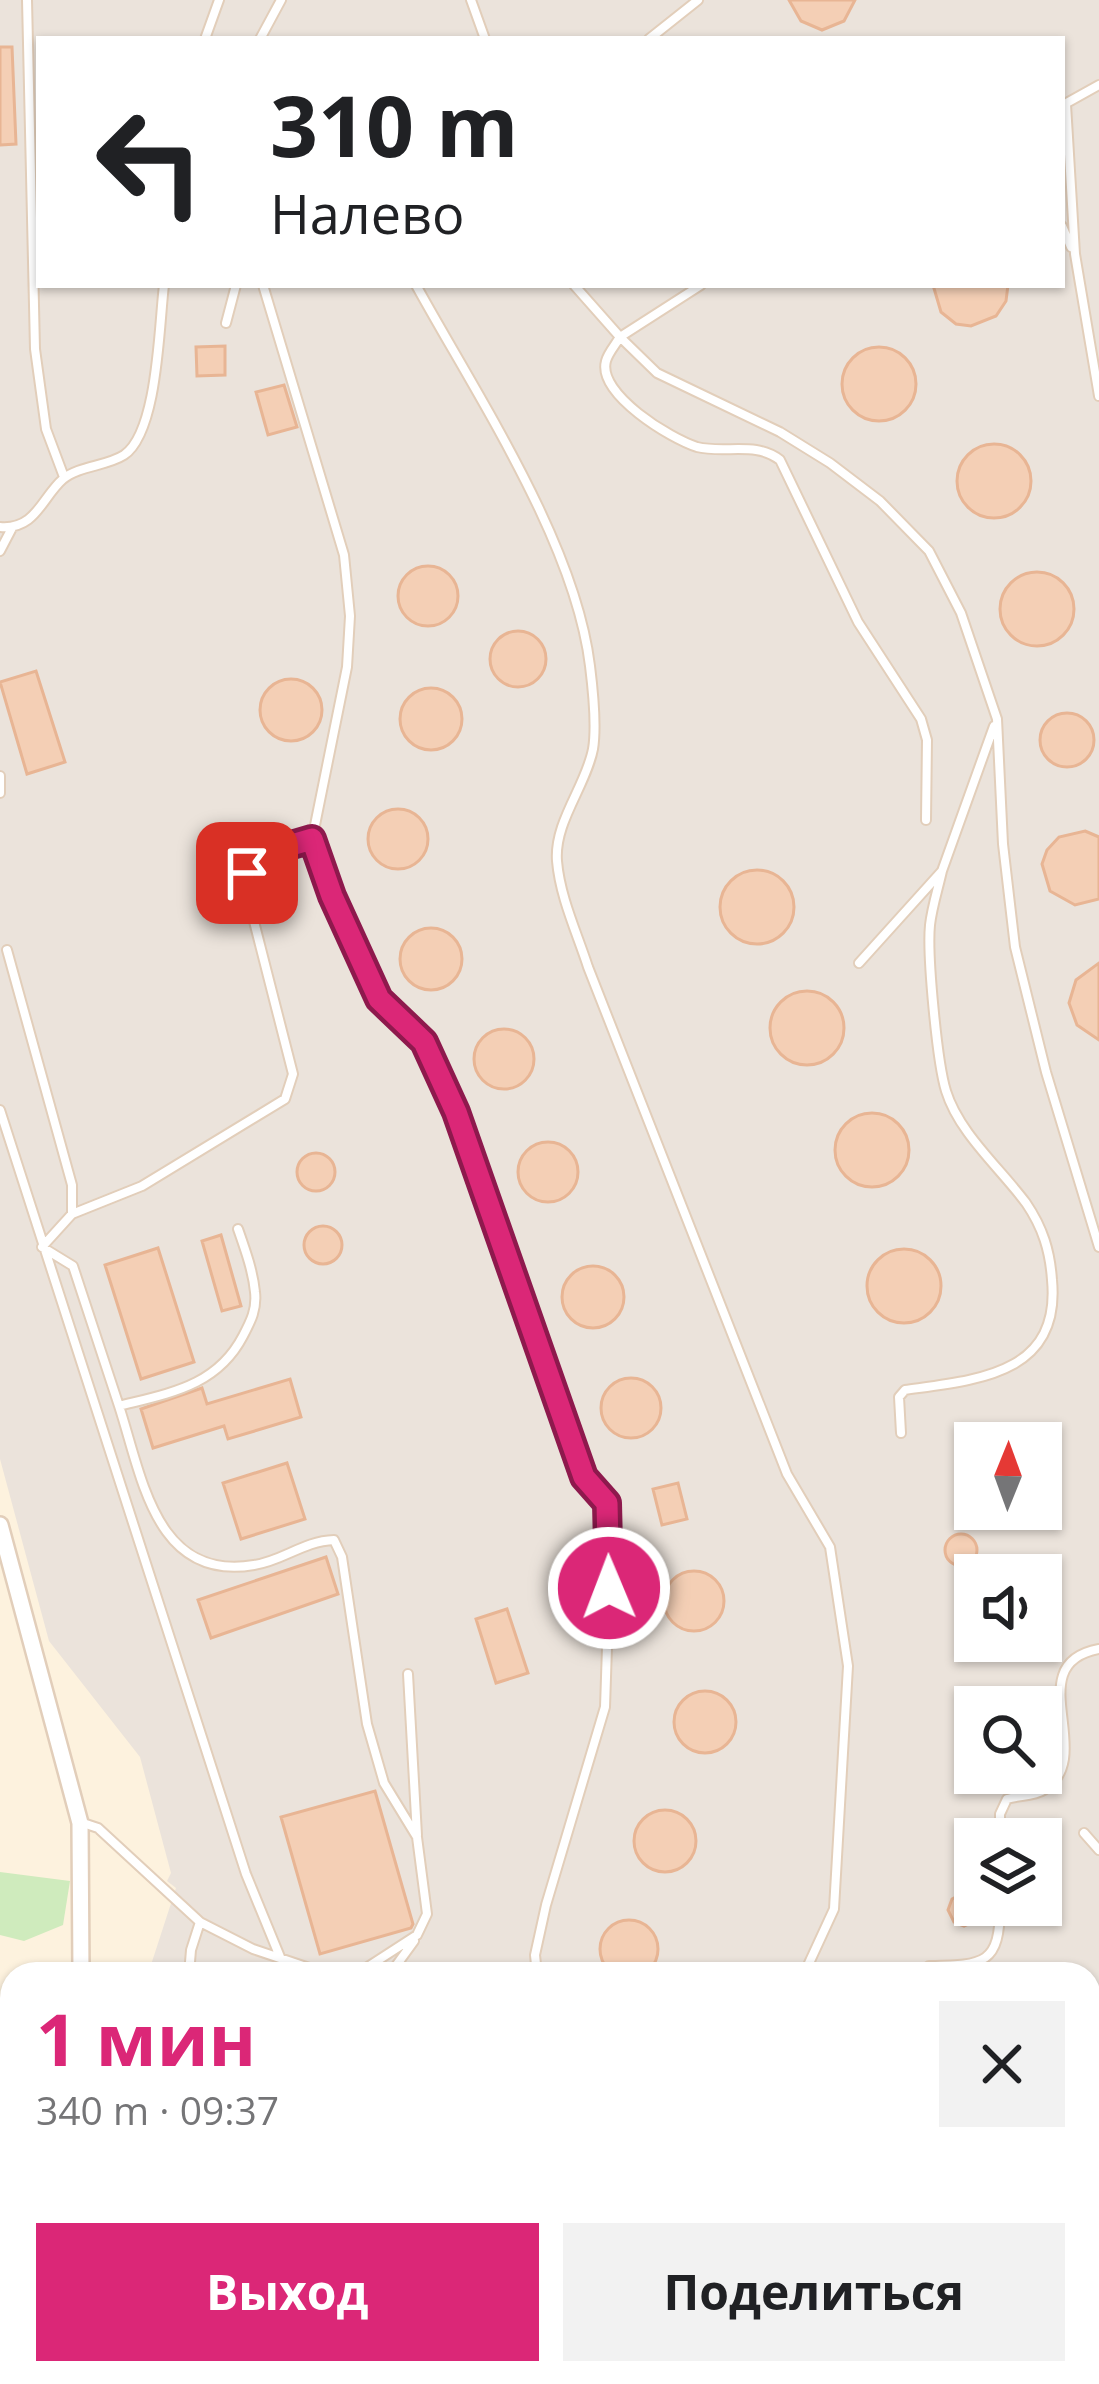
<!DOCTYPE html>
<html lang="ru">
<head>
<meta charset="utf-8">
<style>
  body { margin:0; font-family:"Open Sans",sans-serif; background:#f2f2f2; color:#202124; height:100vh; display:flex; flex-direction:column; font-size:45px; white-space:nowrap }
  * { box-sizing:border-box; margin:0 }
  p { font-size:39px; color:#757577 }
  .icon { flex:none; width:66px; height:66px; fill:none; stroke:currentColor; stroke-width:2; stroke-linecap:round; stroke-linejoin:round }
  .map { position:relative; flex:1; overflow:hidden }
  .details { position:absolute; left:0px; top:1962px; width:1101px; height:423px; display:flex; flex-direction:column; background:#fff; border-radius:36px 36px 0 0; box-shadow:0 3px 9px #0004 }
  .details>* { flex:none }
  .hud { position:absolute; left:36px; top:36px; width:1029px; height:252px; border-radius:0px; box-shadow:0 3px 9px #0004; background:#fff; color:#202124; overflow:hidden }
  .needle { width:78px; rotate:1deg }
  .fabs { position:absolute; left:954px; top:1422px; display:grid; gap:24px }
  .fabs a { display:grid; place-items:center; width:108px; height:108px; border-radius:0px; background:#fff; box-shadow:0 3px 9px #0004; font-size:60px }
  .pin { position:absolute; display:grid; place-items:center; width:102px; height:102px; color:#fff; margin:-51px; border-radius:24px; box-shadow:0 6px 18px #0006 }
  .me { position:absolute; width:132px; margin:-66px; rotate:359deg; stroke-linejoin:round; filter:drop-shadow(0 0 9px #0008) }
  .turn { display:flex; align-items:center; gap:42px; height:252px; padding:0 36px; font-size:54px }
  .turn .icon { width:156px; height:156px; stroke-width:2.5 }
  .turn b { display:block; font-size:84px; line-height:102px }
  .round { display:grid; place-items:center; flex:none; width:126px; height:126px; border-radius:0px; background:#f2f2f2 }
  .headline { display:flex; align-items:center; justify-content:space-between; height:204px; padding:0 36px }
  h1 { font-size:72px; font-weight:700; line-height:90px; color:#db2777 }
  .action { display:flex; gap:24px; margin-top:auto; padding:24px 36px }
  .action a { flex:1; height:138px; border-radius:0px; background:#db2777; color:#fff; font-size:48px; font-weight:700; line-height:138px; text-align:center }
  .action a+a { background:#f2f2f2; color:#202124 }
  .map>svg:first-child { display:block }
  .industrial { fill:#ebe3db; fill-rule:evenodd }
  .green { fill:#cfebbd }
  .building { fill:#f4cfb5; stroke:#e8b594; stroke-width:3 }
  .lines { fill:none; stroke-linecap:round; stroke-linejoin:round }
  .service-casing { stroke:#e2ceba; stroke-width:12 }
  .minor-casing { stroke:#e2ceba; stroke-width:20 }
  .service { stroke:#fff; stroke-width:8 }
  .minor { stroke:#fff; stroke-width:15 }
  .route-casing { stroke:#8e194d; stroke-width:30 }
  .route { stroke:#db2777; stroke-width:21 }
</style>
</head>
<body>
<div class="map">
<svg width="1099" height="2384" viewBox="0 0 1099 2384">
  <rect width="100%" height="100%" fill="#fdf2de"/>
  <!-- industrial -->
  <path class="industrial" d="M0,0h1099v2384h-927l2,-11h915v-399h-941l28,-86 -9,-7 4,-8 -31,-116 -91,-116 -49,-182zM39,39h1023v246h-1023zM975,1443h66v66h-66zM975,1575h66v66h-66zM975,1707h66v66h-66zM975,1839h66v66h-66z"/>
  <!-- green -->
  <path class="green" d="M0,1872l70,9 -7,44 -39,16 -24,-6z"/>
  <!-- building -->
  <path class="building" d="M789,0h66l-11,21 -22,9 -21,-9z
    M0,47h12l4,97 -16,1z
    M933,285h75l-2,16 -10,15 -25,10 -15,-2 -15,-12z
    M225,346v29l-28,1 -1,-29z
    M842 384a37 37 0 1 1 74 0a37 37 0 1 1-74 0Z
    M284,385l13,42 -29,8 -12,-43z
    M957 481a37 37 0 1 1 74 0a37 37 0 1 1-74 0Z
    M398 596a30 30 0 1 1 60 0a30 30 0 1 1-60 0Z
    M1000 609a37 37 0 1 1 74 0a37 37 0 1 1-74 0Z
    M490 659a28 28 0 1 1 56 0a28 28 0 1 1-56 0Z
    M36,671l29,91 -38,12 -27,-92z
    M260 710a31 31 0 1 1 62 0a31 31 0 1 1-62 0Z
    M400 719a31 31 0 1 1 62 0a31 31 0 1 1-62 0Z
    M1040 740a27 27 0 1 1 54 0a27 27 0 1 1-54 0Z
    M368 839a30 30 0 1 1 60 0a30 30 0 1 1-60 0Z
    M1085,831l14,6v62l-24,6 -25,-14 -8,-27 5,-14 12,-13z
    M720 907a37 37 0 1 1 74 0a37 37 0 1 1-74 0Z
    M400 959a31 31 0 1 1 62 0a31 31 0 1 1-62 0Z
    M1099,963v77l-22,-15 -8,-22 7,-23z
    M770 1028a37 37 0 1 1 74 0a37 37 0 1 1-74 0Z
    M474 1059a30 30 0 1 1 60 0a30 30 0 1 1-60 0Z
    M835 1150a37 37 0 1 1 74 0a37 37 0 1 1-74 0Z
    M518 1172a30 30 0 1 1 60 0a30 30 0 1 1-60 0Z
    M297 1172a19 19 0 1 1 38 0a19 19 0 1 1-38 0Z
    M304 1245a19 19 0 1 1 38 0a19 19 0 1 1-38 0Z
    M221,1235l20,71 -19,5 -20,-70z
    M158,1248l36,114 -53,17 -36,-114z
    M867 1286a37 37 0 1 1 74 0a37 37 0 1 1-74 0Z
    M562 1297a31 31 0 1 1 62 0a31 31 0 1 1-62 0Z
    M601 1408a30 30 0 1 1 60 0a30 30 0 1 1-60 0Z
    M290,1379l11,38 -73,22 -4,-13 -71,22 -12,-39 61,-21 5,16z
    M287,1463l18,56 -64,20 -18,-56z
    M678,1483l9,36 -25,6 -9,-36z
    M945 1550a16 16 0 1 1 32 0a16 16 0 1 1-32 0Z
    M326,1557l12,37 -127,44 -13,-38z
    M664 1601a30 30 0 1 1 60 0a30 30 0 1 1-60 0Z
    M507,1609l21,64 -32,10 -20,-64z
    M674 1722a31 31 0 1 1 62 0a31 31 0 1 1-62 0Z
    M375,1791l38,133 -2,4 -91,26 -39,-137z
    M634 1841a31 31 0 1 1 62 0a31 31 0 1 1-62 0Z
    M964,1893l9,4 7,11 -5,13 -11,5 -10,-4 -6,-12 4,-11z
    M600 1949a29 29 0 1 1 58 0a29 29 0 1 1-58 0Z"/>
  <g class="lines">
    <!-- service casing -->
    <g class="service-casing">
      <path id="service" d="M27,0l8,349 11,80 18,48
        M471,0l14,39
        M205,39l14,-39
        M260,39l21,-39
        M649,39l49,-39
        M1066,104l9,150 24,142
        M1063,105l36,-20
        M1062,226l9,21
        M263,285l81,270 6,61 -3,51 -35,173 20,56 47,103 45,43 32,70 128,365 23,26 3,54 -5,150 -59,198 -11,50 2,19
        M416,285c61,111 159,257 174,381 3,24 7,59 3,83 -7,37 -39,73 -36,112 3,36 20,72 31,106l199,507 43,73 18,119 -14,243 -30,65
        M574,285l46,52 81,-52
        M226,323l10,-38
        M0,527c36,3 42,-30 63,-48 16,-13 44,-13 61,-24 34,-23 35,-130 40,-170
        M0,551l12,-23
        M0,776v17
        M926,820l1,-80 -6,-21 -63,-97 -78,-162c-24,-19 -55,-6 -83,-13 -26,-8 -100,-53 -91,-86 2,-8 10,-17 14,-24l37,36 123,59 50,31 50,38 49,50 32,62 36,106 6,125 12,103 31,125 53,175
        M7,950l65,235v29l-30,33 31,19 46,140c51,-13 98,-20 124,-70 8,-15 14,-27 12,-44 -2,-21 -10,-43 -17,-63
        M859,963l83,-92 52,-145
        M0,1110l246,764 41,100
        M72,1214l70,-28 143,-87 8,-25 -46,-180c0,-45 29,-44 65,-54
        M119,1406c23,70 36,176 135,159 29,-4 49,-24 80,-25l8,17 25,167 17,59 33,54 10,77 -10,21 -51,33 -17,6
        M901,1433l-2,-36 6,-7c71,-10 156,-15 147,-110 -2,-29 -9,-52 -26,-77 -26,-35 -67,-70 -80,-112 -9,-29 -19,-137 -16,-166 2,-18 8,-36 12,-54
        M408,1674l9,161
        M83,1823l15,5 102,94 53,27 74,25
        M1084,1833l15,17
        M1000,1839v-25l7,-15c12,-4 26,-2 37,-9 55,-34 -26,-126 55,-141
        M929,1966c55,-1 71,-1 71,-61
        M189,1974l2,-24 9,-28
        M390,1974l24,-33
        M1089,2137l10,-11
        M0,2338l12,-5
        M32,2373l2,11
        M199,2384l2,-11
        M278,2384l1,-11
        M326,2384l4,-11
        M484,2384l2,-11
        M574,2384l1,-11
        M900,2384l7,-11"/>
    </g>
    <!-- minor casing -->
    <g class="minor-casing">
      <path id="minor" d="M0,1525l80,298 1,151
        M143,2373l2,11"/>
    </g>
    <!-- service -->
    <use href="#service" class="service"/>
    <!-- minor -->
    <use href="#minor" class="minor"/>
  </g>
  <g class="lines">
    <!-- route casing -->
    <g class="route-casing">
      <path id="route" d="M247,873l14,-19 51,-15 20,57 47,103 45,43 32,70 128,365 23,26 2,85"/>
    </g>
    <!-- route -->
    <use href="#route" class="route"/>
  </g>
</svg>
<div class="fabs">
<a><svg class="needle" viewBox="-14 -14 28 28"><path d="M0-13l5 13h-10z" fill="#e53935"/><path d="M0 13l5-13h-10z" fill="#757577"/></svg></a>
<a><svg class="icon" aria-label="sound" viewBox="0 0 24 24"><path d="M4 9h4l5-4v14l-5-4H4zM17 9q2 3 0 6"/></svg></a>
<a><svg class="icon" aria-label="search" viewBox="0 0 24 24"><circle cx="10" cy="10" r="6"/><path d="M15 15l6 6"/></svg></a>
<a><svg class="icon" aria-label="layers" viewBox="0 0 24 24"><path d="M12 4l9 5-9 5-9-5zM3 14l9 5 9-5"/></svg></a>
</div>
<div class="pin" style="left:247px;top:873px;background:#d93025"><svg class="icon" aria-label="arrive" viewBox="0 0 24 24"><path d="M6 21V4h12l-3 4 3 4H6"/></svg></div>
<svg class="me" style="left:609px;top:1588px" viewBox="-20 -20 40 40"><circle r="17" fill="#db2777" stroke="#fff" stroke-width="3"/><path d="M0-11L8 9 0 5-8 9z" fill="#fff"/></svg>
<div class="hud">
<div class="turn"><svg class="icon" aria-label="left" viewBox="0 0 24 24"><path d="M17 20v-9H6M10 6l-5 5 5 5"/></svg><div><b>310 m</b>Налево</div></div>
</div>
<section class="details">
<div class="headline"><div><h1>1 мин</h1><p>340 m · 09:37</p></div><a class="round"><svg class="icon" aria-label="close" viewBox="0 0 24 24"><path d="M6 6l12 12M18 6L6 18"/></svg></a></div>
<div class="action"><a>Выход</a><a>Поделиться</a></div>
</section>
</div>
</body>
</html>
